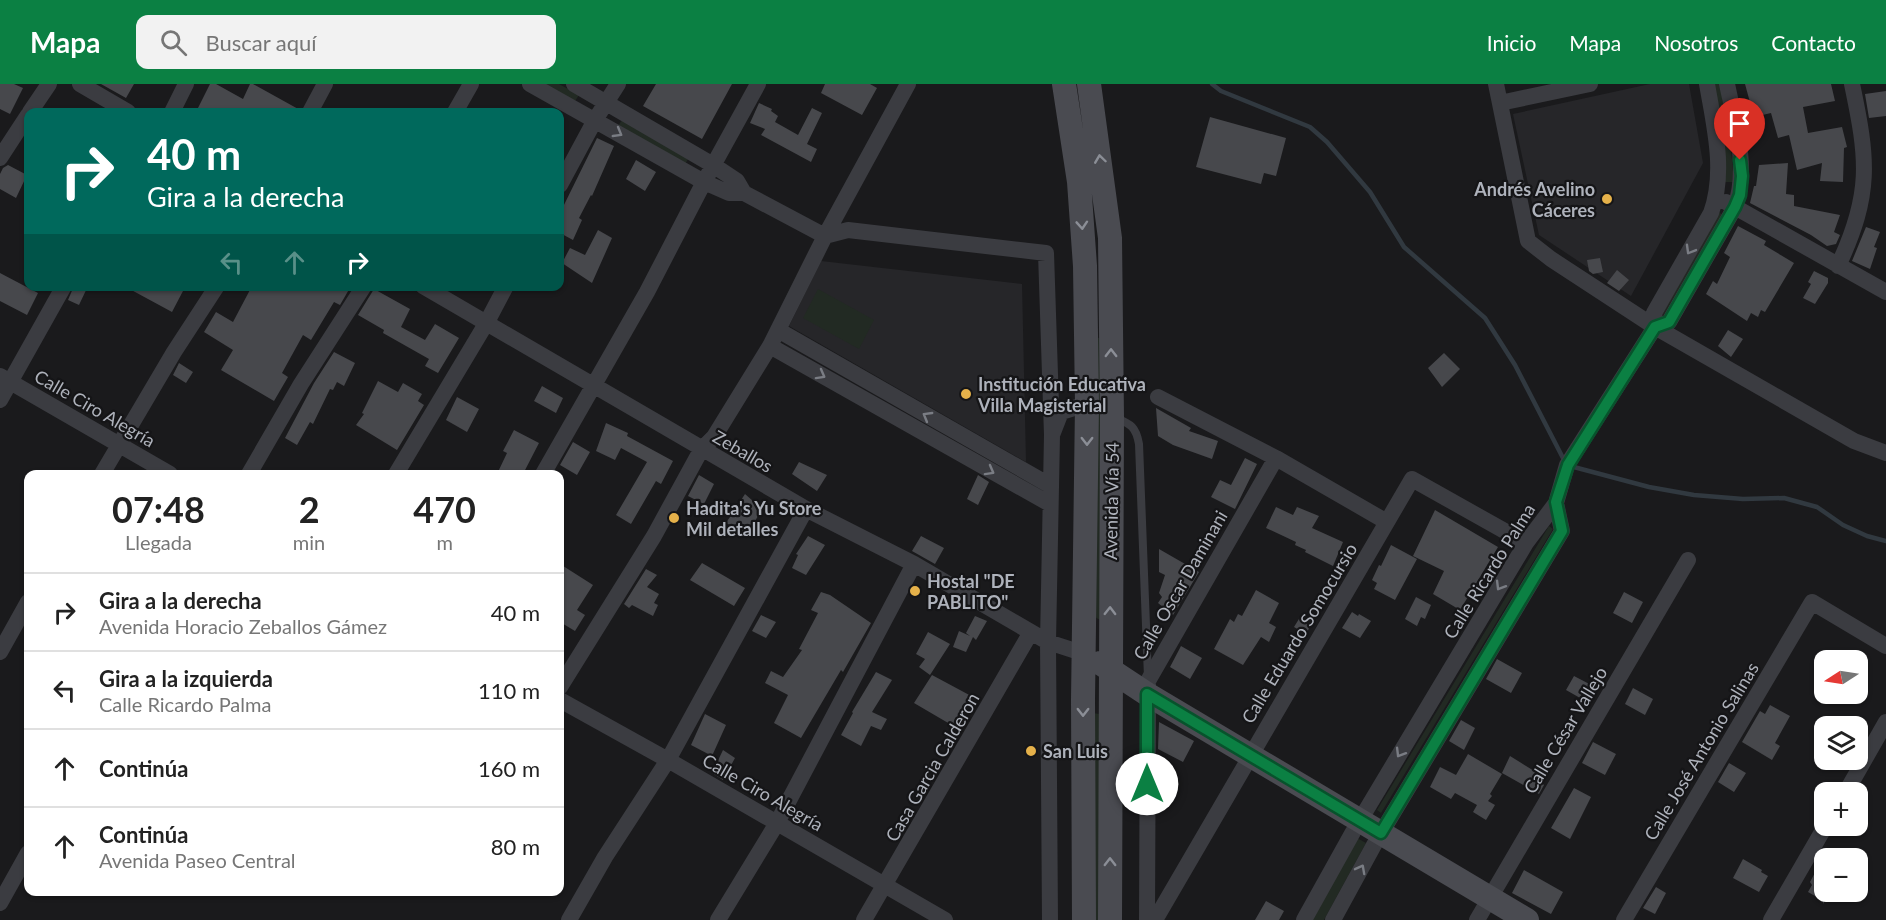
<!DOCTYPE html>
<html lang="es">
<head>
<meta charset="utf-8">
<style>
  body { margin:0; font-family:Lato,sans-serif; background:#f2f2f2; color:#222; height:100vh; display:flex; flex-direction:column; font-size:22px; white-space:nowrap }
  * { box-sizing:border-box; margin:0 }
  p { font-size:20px; color:#767676 }
  .icon { flex:none; width:33px; height:33px; fill:none; stroke:currentColor; stroke-width:2; stroke-linecap:round; stroke-linejoin:round }
  .map { position:relative; flex:1; overflow:hidden }
  .sheet { position:absolute; left:24px; top:386px; width:540px; height:426px; display:flex; flex-direction:column; background:#fff; border-radius:12px; box-shadow:0 2px 4px #0004 }
  .sheet>* { flex:none }
  .banner { position:absolute; left:24px; top:24px; width:540px; height:183px; border-radius:12px; box-shadow:0 2px 4px #0004; background:#00695c; color:#fff; overflow:hidden }
  .needle { width:39px; rotate:258deg }
  .fabs { position:absolute; left:1814px; top:566px; display:grid; gap:12px }
  .fabs a { display:grid; place-items:center; width:54px; height:54px; border-radius:12px; background:#fff; box-shadow:0 2px 4px #0004; font-size:30px }
  .pin { position:absolute; display:grid; place-items:center; width:51px; height:51px; color:#fff; margin:-62px -26px; border-radius:50% 50% 50% 0; rotate:-45deg; box-shadow:0 0 6px #0007 }
  .pin .icon { rotate:45deg }
  .me { position:absolute; width:66px; margin:-33px; rotate:0deg; stroke-linejoin:round; filter:drop-shadow(0 0 4px #0008) }
  .turn { display:flex; align-items:center; gap:21px; height:126px; padding:0 24px; font-size:27px }
  .turn .icon { width:78px; height:78px; stroke-width:2.5 }
  .turn b { display:block; font-size:42px; line-height:51px }
  .lanes { display:flex; align-items:center; height:57px; padding:0 24px; background:#0003; justify-content:center; gap:30px; direction:ltr }
  .lanes .off { opacity:.35 }
  .eta { display:flex; justify-content:space-evenly; align-items:center; height:102px; text-align:center }
  .eta b { font-size:36px; font-weight:700; line-height:42px }
  ul { padding:0; list-style:none }
  li { display:flex; align-items:center; gap:18px; height:78px; padding:0 24px; border-top:2px solid #e0e0e0 }
  li div { flex:1 }
  li b { display:block; font-size:22px }
  li em { font-style:normal }
  header { display:flex; align-items:center; gap:36px; box-sizing:border-box; height:84px; padding:0 30px; background:#0b8043; color:#fff }
  header strong { font-size:28px }
  nav { display:flex; gap:33px; margin-inline-start:auto; font-size:21px }
  .search { width:420px; height:54px; background:#f2f2f2; display:flex; align-items:center; gap:15px; box-sizing:border-box; padding:0 21px; border-radius:12px; color:#767676; font-size:22px }
  .map>svg:first-child { display:block }
  .built { fill:#262629 }
  .green { fill:#222a23 }
  .lines { fill:none; stroke-linecap:round; stroke-linejoin:round }
  .stream { stroke:#313940; stroke-width:4.5 }
  .building { fill:#47484c }
  .lane { stroke:#3b3c41; stroke-width:8 }
  .street { stroke:#3b3c41; stroke-width:16 }
  .secondary { stroke:#4a4b51; stroke-width:24 }
  .oneway { stroke:#7a7d84 }
  .oneway2 { stroke:#8b8e96 }
  .route-casing { stroke:#07532c; stroke-width:15 }
  .route { stroke:#0b8043; stroke-width:10 }
  .poi-dot { fill:#e5b14a; stroke:#151517; stroke-width:2 }
  .labels { text-anchor:middle; dominant-baseline:central; stroke-width:4.5; stroke-linejoin:round; paint-order:stroke }
  .poi-label { font-size:18px; font-weight:bold; fill:#aeb2bb; stroke:#151517; text-anchor:start }
  .street-label { font-size:18px; fill:#aeb2bb; stroke:#151517 }
</style>
</head>
<body>
<header>
<strong>Mapa</strong>
<div class="search"><svg class="icon" aria-label="search" viewBox="0 0 24 24"><circle cx="10" cy="10" r="6"/><path d="M15 15l6 6"/></svg>Buscar aquí</div>
<nav><a>Inicio</a><a>Mapa</a><a>Nosotros</a><a>Contacto</a></nav>
</header>
<div class="map">
<svg width="1886" height="836" viewBox="0 0 1886 836">
  <rect width="100%" height="100%" fill="#1a1a1c"/>
  <!-- built -->
  <path class="built" d="M1650,0h39l14,79 -72,133 -92,-61 -26,-121z
    M821,177l201,23 4,178 -237,-136z"/>
  <!-- green -->
  <path class="green" d="M544,0h15l20,11 -4,6z
    M1714,0h6l11,65 3,33h-9z
    M622,36l66,39 -4,7 -66,-40z
    M1719,128l3,3 -61,104 -2,-1z
    M818,205l56,31 -15,29 -56,-31z
    M1094,254h10l-2,283 -9,-5z
    M1549,442l4,3 -172,284 -4,-3z
    M1091,629l10,1 2,206h-10z
    M1357,754l9,5 -42,77h-12z"/>
  <g class="lines">
    <!-- stream -->
    <path class="stream" d="M1212,0l9,7 89,36 17,15 43,50 34,55 81,71 30,47 49,95
      M1570,382l79,21 45,8 49,4 41,-1 33,9 26,18 24,11 19,5"/>
  </g>
  <!-- building -->
  <path class="building" d="M0,0h14l9,4 -13,26 -10,-5z
    M101,0h33l-8,14z
    M210,0h6l27,15 7,-15h3l47,26v2h-94l-8,-4z
    M656,0h76l-30,55 -59,-33z
    M825,0h45l7,4 -15,27 -41,-22z
    M1745,0h86l4,17 -32,6 5,26 34,-6 5,20 -3,1 -1,34 -23,-1 2,-18 -25,7 -8,-35 -11,3 -7,-25 -17,4z
    M1886,7v25l-17,2 -4,-24z
    M759,19l13,6 -1,2 7,5 -3,6 23,13 14,-27 10,5 -15,31 10,5 -6,13 -50,-27 4,-6 -15,-6z
    M1210,33l76,21 -10,38 -12,-3 -3,11 -65,-17z
    M597,54l17,8 -22,50 -1,-1 -12,23 3,2 -9,20 -13,-7v-20z
    M636,76l20,12 -11,19 -19,-12z
    M1788,79l-2,31 8,1v11l46,9 -6,17 6,3 -4,9 -9,2 -16,-11 -61,-32 4,-17h2l3,-21z
    M8,81l19,10 -11,23 -16,-9v-15l3,-6z
    M1738,142l28,15 -2,4 30,18 -29,49 -4,-2 -3,7 -7,-4 -4,8 -41,-27 7,-13 4,3 13,-27 -6,-4z
    M1866,143l14,5 -6,15 3,1 -7,21 -18,-8z
    M598,146l14,8 -20,45 -30,-20 8,-15 15,7z
    M1600,174l3,14 -10,2 -4,-3 -2,-11z
    M1617,186l12,10 -10,11 -12,-8z
    M1814,187l14,7v5l-13,21 -12,-6 8,-14 -3,-2z
    M0,189l38,20 -11,22 -27,-14z
    M74,202h14l-9,19 -11,-5z
    M124,202h50l9,5 -11,21z
    M252,202h99l-11,19 -6,-3 -23,38 -8,-5 -21,38 6,4 -14,24 -53,-31 12,-20 -29,-18 12,-20 17,10z
    M374,205l36,20 -9,18 24,13 10,-16 24,14 -21,35 -13,-7 4,-7 -46,-26 1,-3 -26,-15z
    M1728,246l15,9 -12,18 -13,-11z
    M334,268l21,11 -11,23 -7,-4 -4,8 -3,-1 -17,35 -3,-2 -13,23 -12,-7 29,-55z
    M1444,269l16,16 -18,18 -14,-19z
    M179,279l14,9 -7,11 -13,-8z
    M378,297l20,11 5,-9 19,11 -4,7 6,4 -27,45 -41,-25 8,-11 -2,-1z
    M542,302l21,12 -7,15 -22,-12z
    M457,313l22,12 -12,23 -21,-12z
    M1156,324l35,20 -2,3 29,10 -6,18 -39,-14 -15,-9z
    M606,339l22,10 -1,3 46,25 -12,23 -5,-3 -25,43 -15,-9 31,-53 -26,-14 -6,12 -19,-9z
    M514,346l25,13 -16,31h-26l10,-21 -4,-2z
    M573,358l17,10 -13,23 -17,-10z
    M1245,374l12,6 -22,45 -24,-12 9,-17 11,5z
    M799,378l28,13 -10,16 -25,-17z
    M699,391l15,9 -10,20 -16,-8z
    M978,391l11,7 -11,23 -11,-6z
    M745,410l17,15 -15,26 -21,-12z
    M1276,423l17,8 4,-8 22,9 -7,12 31,14 -10,24 -28,-14 1,-2 -11,-5 1,-3 -30,-14z
    M1435,426l63,37 -38,63 -27,-16 11,-23 -31,-15z
    M808,452l17,9 -19,30 -14,-7 6,-13 -2,-1z
    M921,452l23,12 -9,16 -23,-13z
    M1391,461l26,14 -22,41 -21,-11 3,-6 -5,-3 7,-15 2,1z
    M1159,465l40,23 -26,43 -15,-12 4,-6 -3,-4 6,-18 -6,-3z
    M702,479l43,25 -11,18 -44,-26z
    M560,480l33,21 -16,25 8,5 -10,16 -15,-9z
    M646,485l11,6 -10,12 12,7 -5,9 4,2 -5,11 -21,-11 -3,3 -5,-4z
    M1256,506l23,13 -10,20 7,4 -7,15 -8,-5 -18,28 -29,-16 16,-30 4,3 4,-8 4,2z
    M821,508l9,3 41,28 -28,49 -2,-2 -40,68 -27,-15 14,-28 -23,-12 6,-12 12,6 19,-27 -3,-1 19,-36 -7,-3z
    M1624,508l19,10 -11,21 -19,-10z
    M1416,513l15,8 -6,14 -4,-2 -4,9 -12,-7z
    M1352,528l6,4 1,-2 12,7 -11,17 -18,-10z
    M1302,530l11,7 -7,13 -12,-7z
    M761,531l15,7 -10,16 -14,-7z
    M975,532l12,5 -11,19 -3,-3 -7,15 -13,-5 6,-16 11,5 -4,-3z
    M928,548l22,12 -20,31 -11,-8 6,-8 -9,-5z
    M1181,562l21,12 -12,21 -20,-12z
    M1497,575l25,14 -11,20 -25,-14z
    M876,588l16,8 -20,32 15,7 -6,11 -10,-4 -10,20 -20,-11 12,-22 -1,-1z
    M932,591l41,22 -18,30 -41,-24z
    M1574,592l23,12 -8,15 -23,-13z
    M1633,604l20,11 -8,16 -20,-11z
    M1770,621l20,11 -15,27 5,3 -8,14 -30,-18 18,-31 5,3z
    M705,630l21,11 -14,31 -21,-11z
    M1461,636l14,8 -11,22 -15,-9z
    M1159,638l35,19 -11,21 -25,-13z
    M1593,658l23,12 -11,21 -23,-12z
    M723,666l12,8 -12,22 -11,-7z
    M1468,670l34,20 -12,20 2,2 -4,5 7,4 -9,15 -13,-8 4,-7 -22,-12 -4,6 -21,-12 10,-20 16,8z
    M1510,672l34,21 -3,5 3,3 -5,9 -37,-21z
    M1729,679l17,10 -12,19 -16,-10z
    M1574,704l17,9 -21,42 -19,-11z
    M1824,772v48l-2,-4 -14,-8 4,-7 -2,-3z
    M1743,775l19,11 -1,2 7,4 -9,16 -26,-14z
    M1524,786l39,22 -12,22 -39,-21z
    M1656,803l10,6 -11,21 -12,-6z
    M1266,817l18,10 -5,9h-24z"/>
  <g class="lines">
    <!-- lane -->
    <path class="lane" d="M1116,334c15,6 20,9 23,26l9,233"/>
    <!-- street -->
    <path class="street" d="M80,0l48,28
      M530,0l174,98 25,11h15l81,43 23,-6 198,23 6,182
      M574,0l139,81 24,16 7,12
      M1496,0l32,157 23,18 104,68 199,114 32,12
      M1500,19l90,-19
      M30,28l19,-28
      M172,28l14,-28
      M310,28l15,-28
      M455,28l16,-28
      M0,74l28,-43
      M560,101l35,-65 23,-36
      M1726,118l160,90
      M1838,182c34,-72 30,-106 14,-182
      M423,202l383,223 108,55 134,78 37,12
      M1655,243l14,-5 66,-115c14,-39 0,-84 -8,-123
      M1655,243l-1,-14 57,-100c15,-41 3,-88 -4,-129
      M778,246l273,156
      M770,262l280,158
      M0,292l170,98
      M1158,313l118,61 111,64
      M0,316l64,-114
      M102,390l72,-122 43,-66
      M249,390l52,-90 63,-98
      M396,390l91,-152 19,-36
      M543,390l104,-182 57,-110 54,-98
      M0,568l28,-50
      M560,603l94,-151 47,-86 13,-13 56,-91 55,-110 83,-152
      M560,616l108,60 277,160
      M1846,708l40,-70
      M0,819l28,-50
      M569,836l36,-63 63,-97 138,-251
      M718,836l59,-97 137,-259
      M864,836l167,-288
      M1050,836l-2,-278 4,-207 9,-23 26,-8
      M1147,836l1,-239 128,-223
      M1155,836l257,-441 114,64
      M1304,836l49,-88 173,-289 30,-40 11,-38 88,-138
      M1333,836l41,-75 188,-314 -6,-28
      M1477,836l211,-360
      M1624,836l188,-318 74,44
      M1771,836l55,-95"/>
    <!-- secondary -->
    <path class="secondary" d="M1064,0l15,98 6,84 2,138 -4,296 1,220
      M1089,0l21,154 2,179 -2,503
      M1100,579l47,31 380,226"/>
  </g>
  <!-- one-way arrows -->
  <defs><path id="oneway-chevron" d="M-2-3.5L2.5 0L-2 3.5" fill="none" stroke-width="1.6" stroke-linecap="round" stroke-linejoin="round" transform="scale(1.5)"/></defs>
  <g class="oneway">
    <use href="#oneway-chevron" transform="translate(618 49) rotate(30)"/>
    <use href="#oneway-chevron" transform="translate(1690 166) rotate(120)"/>
    <use href="#oneway-chevron" transform="translate(821 291) rotate(29)"/>
    <use href="#oneway-chevron" transform="translate(927 332) rotate(-150)"/>
    <use href="#oneway-chevron" transform="translate(990 387) rotate(29)"/>
    <use href="#oneway-chevron" transform="translate(1500 502) rotate(121)"/>
    <use href="#oneway-chevron" transform="translate(1400 669) rotate(121)"/>
    <use href="#oneway-chevron" transform="translate(1361 785) rotate(-62)"/>
  </g>
  <g class="oneway2">
    <use href="#oneway-chevron" transform="translate(1100 75) rotate(-98)"/>
    <use href="#oneway-chevron" transform="translate(1082 141) rotate(86)"/>
    <use href="#oneway-chevron" transform="translate(1111 269) rotate(-90)"/>
    <use href="#oneway-chevron" transform="translate(1087 357) rotate(90)"/>
    <use href="#oneway-chevron" transform="translate(1110 527) rotate(-89)"/>
    <use href="#oneway-chevron" transform="translate(1083 628) rotate(90)"/>
    <use href="#oneway-chevron" transform="translate(1110 778) rotate(-90)"/>
  </g>
  <g class="lines">
    <!-- route casing -->
    <g class="route-casing">
      <path id="route" d="M1147,700v-90l234,139 181,-302 -6,-29 12,-37 87,-138 14,-5 66,-115 5,-12 2,-19 -2,-16"/>
    </g>
    <!-- route -->
    <use href="#route" class="route"/>
  </g>
  <!-- markers -->
  <g class="poi-dot">
    <circle cx="1607" cy="115" r="6"/>
    <circle cx="966" cy="310" r="6"/>
    <circle cx="674" cy="434" r="6"/>
    <circle cx="915" cy="507" r="6"/>
    <circle cx="1031" cy="667" r="6"/>
  </g>
  <g class="labels">
    <!-- poi labels -->
    <g class="poi-label">
      <text x="1595" y="105" text-anchor="end">Andrés Avelino<tspan x="1595" dy="21">Cáceres</tspan></text>
      <text x="978" y="300">Institución Educativa<tspan x="978" dy="21">Villa Magisterial</tspan></text>
      <text x="686" y="424">Hadita's Yu Store<tspan x="686" dy="21">Mil detalles</tspan></text>
      <text x="927" y="497">Hostal "DE<tspan x="927" dy="21">PABLITO"</tspan></text>
      <text x="1043" y="667">San Luis</text>
    </g>
    <!-- street labels -->
    <g class="street-label">
      <text transform="translate(95 324) rotate(30)">Calle Ciro Alegría</text>
      <text transform="translate(743 367) rotate(30)">Zeballos</text>
      <text transform="translate(1111 417) rotate(-89)">Avenida Vía 54</text>
      <text transform="translate(1489 487) rotate(-58)">Calle Ricardo Palma</text>
      <text transform="translate(1180 501) rotate(-60)">Calle Oscar Daminani</text>
      <text transform="translate(1299 549) rotate(-59)">Calle Eduardo Somocursio</text>
      <text transform="translate(1565 646) rotate(-59)">Calle César Vallejo</text>
      <text transform="translate(1701 667) rotate(-59)">Calle José Antonio Salinas</text>
      <text transform="translate(932 683) rotate(-60)">Casa Garcia Calderon</text>
      <text transform="translate(763 708) rotate(30)">Calle Ciro Alegría</text>
    </g>
  </g>
</svg>
<div class="fabs">
<a><svg class="needle" viewBox="-14 -14 28 28"><path d="M0-13l5 13h-10z" fill="#e53935"/><path d="M0 13l5-13h-10z" fill="#767676"/></svg></a>
<a><svg class="icon" aria-label="layers" viewBox="0 0 24 24"><path d="M12 4l9 5-9 5-9-5zM3 14l9 5 9-5"/></svg></a>
<a>+</a>
<a>−</a>
</div>
<div class="pin" style="left:1740px;top:76px;background:#d93025"><svg class="icon" aria-label="arrive" viewBox="0 0 24 24"><path d="M6 21V4h12l-3 4 3 4H6"/></svg></div>
<svg class="me" style="left:1147px;top:700px" viewBox="-20 -20 40 40"><circle r="19" fill="#fff"/><path d="M0-13L10 11 0 6-10 11z" fill="#0b8043"/></svg>
<div class="banner">
<div class="turn"><svg class="icon" aria-label="right" viewBox="0 0 24 24"><path d="M7 20v-9h11M14 6l5 5-5 5"/></svg><div><b>40 m</b>Gira a la derecha</div></div>
<div class="lanes"><svg class="icon off" aria-label="left" viewBox="0 0 24 24"><path d="M17 20v-9H6M10 6l-5 5 5 5"/></svg><svg class="icon off" aria-label="ahead" viewBox="0 0 24 24"><path d="M12 20V5M6 11l6-6 6 6"/></svg><svg class="icon" aria-label="right" viewBox="0 0 24 24"><path d="M7 20v-9h11M14 6l5 5-5 5"/></svg></div>
</div>
<section class="sheet">
<div class="eta">
<div><b>07:48</b><p>Llegada</p></div>
<div><b>2</b><p>min</p></div>
<div><b>470</b><p>m</p></div>
</div>
<ul>
<li><svg class="icon" aria-label="right" viewBox="0 0 24 24"><path d="M7 20v-9h11M14 6l5 5-5 5"/></svg><div><b>Gira a la derecha</b><p>Avenida Horacio Zeballos Gámez</p></div><em>40 m</em></li>
<li><svg class="icon" aria-label="left" viewBox="0 0 24 24"><path d="M17 20v-9H6M10 6l-5 5 5 5"/></svg><div><b>Gira a la izquierda</b><p>Calle Ricardo Palma</p></div><em>110 m</em></li>
<li><svg class="icon" aria-label="ahead" viewBox="0 0 24 24"><path d="M12 20V5M6 11l6-6 6 6"/></svg><div><b>Continúa</b></div><em>160 m</em></li>
<li><svg class="icon" aria-label="ahead" viewBox="0 0 24 24"><path d="M12 20V5M6 11l6-6 6 6"/></svg><div><b>Continúa</b><p>Avenida Paseo Central</p></div><em>80 m</em></li>
</ul>
</section>
</div>
</body>
</html>
